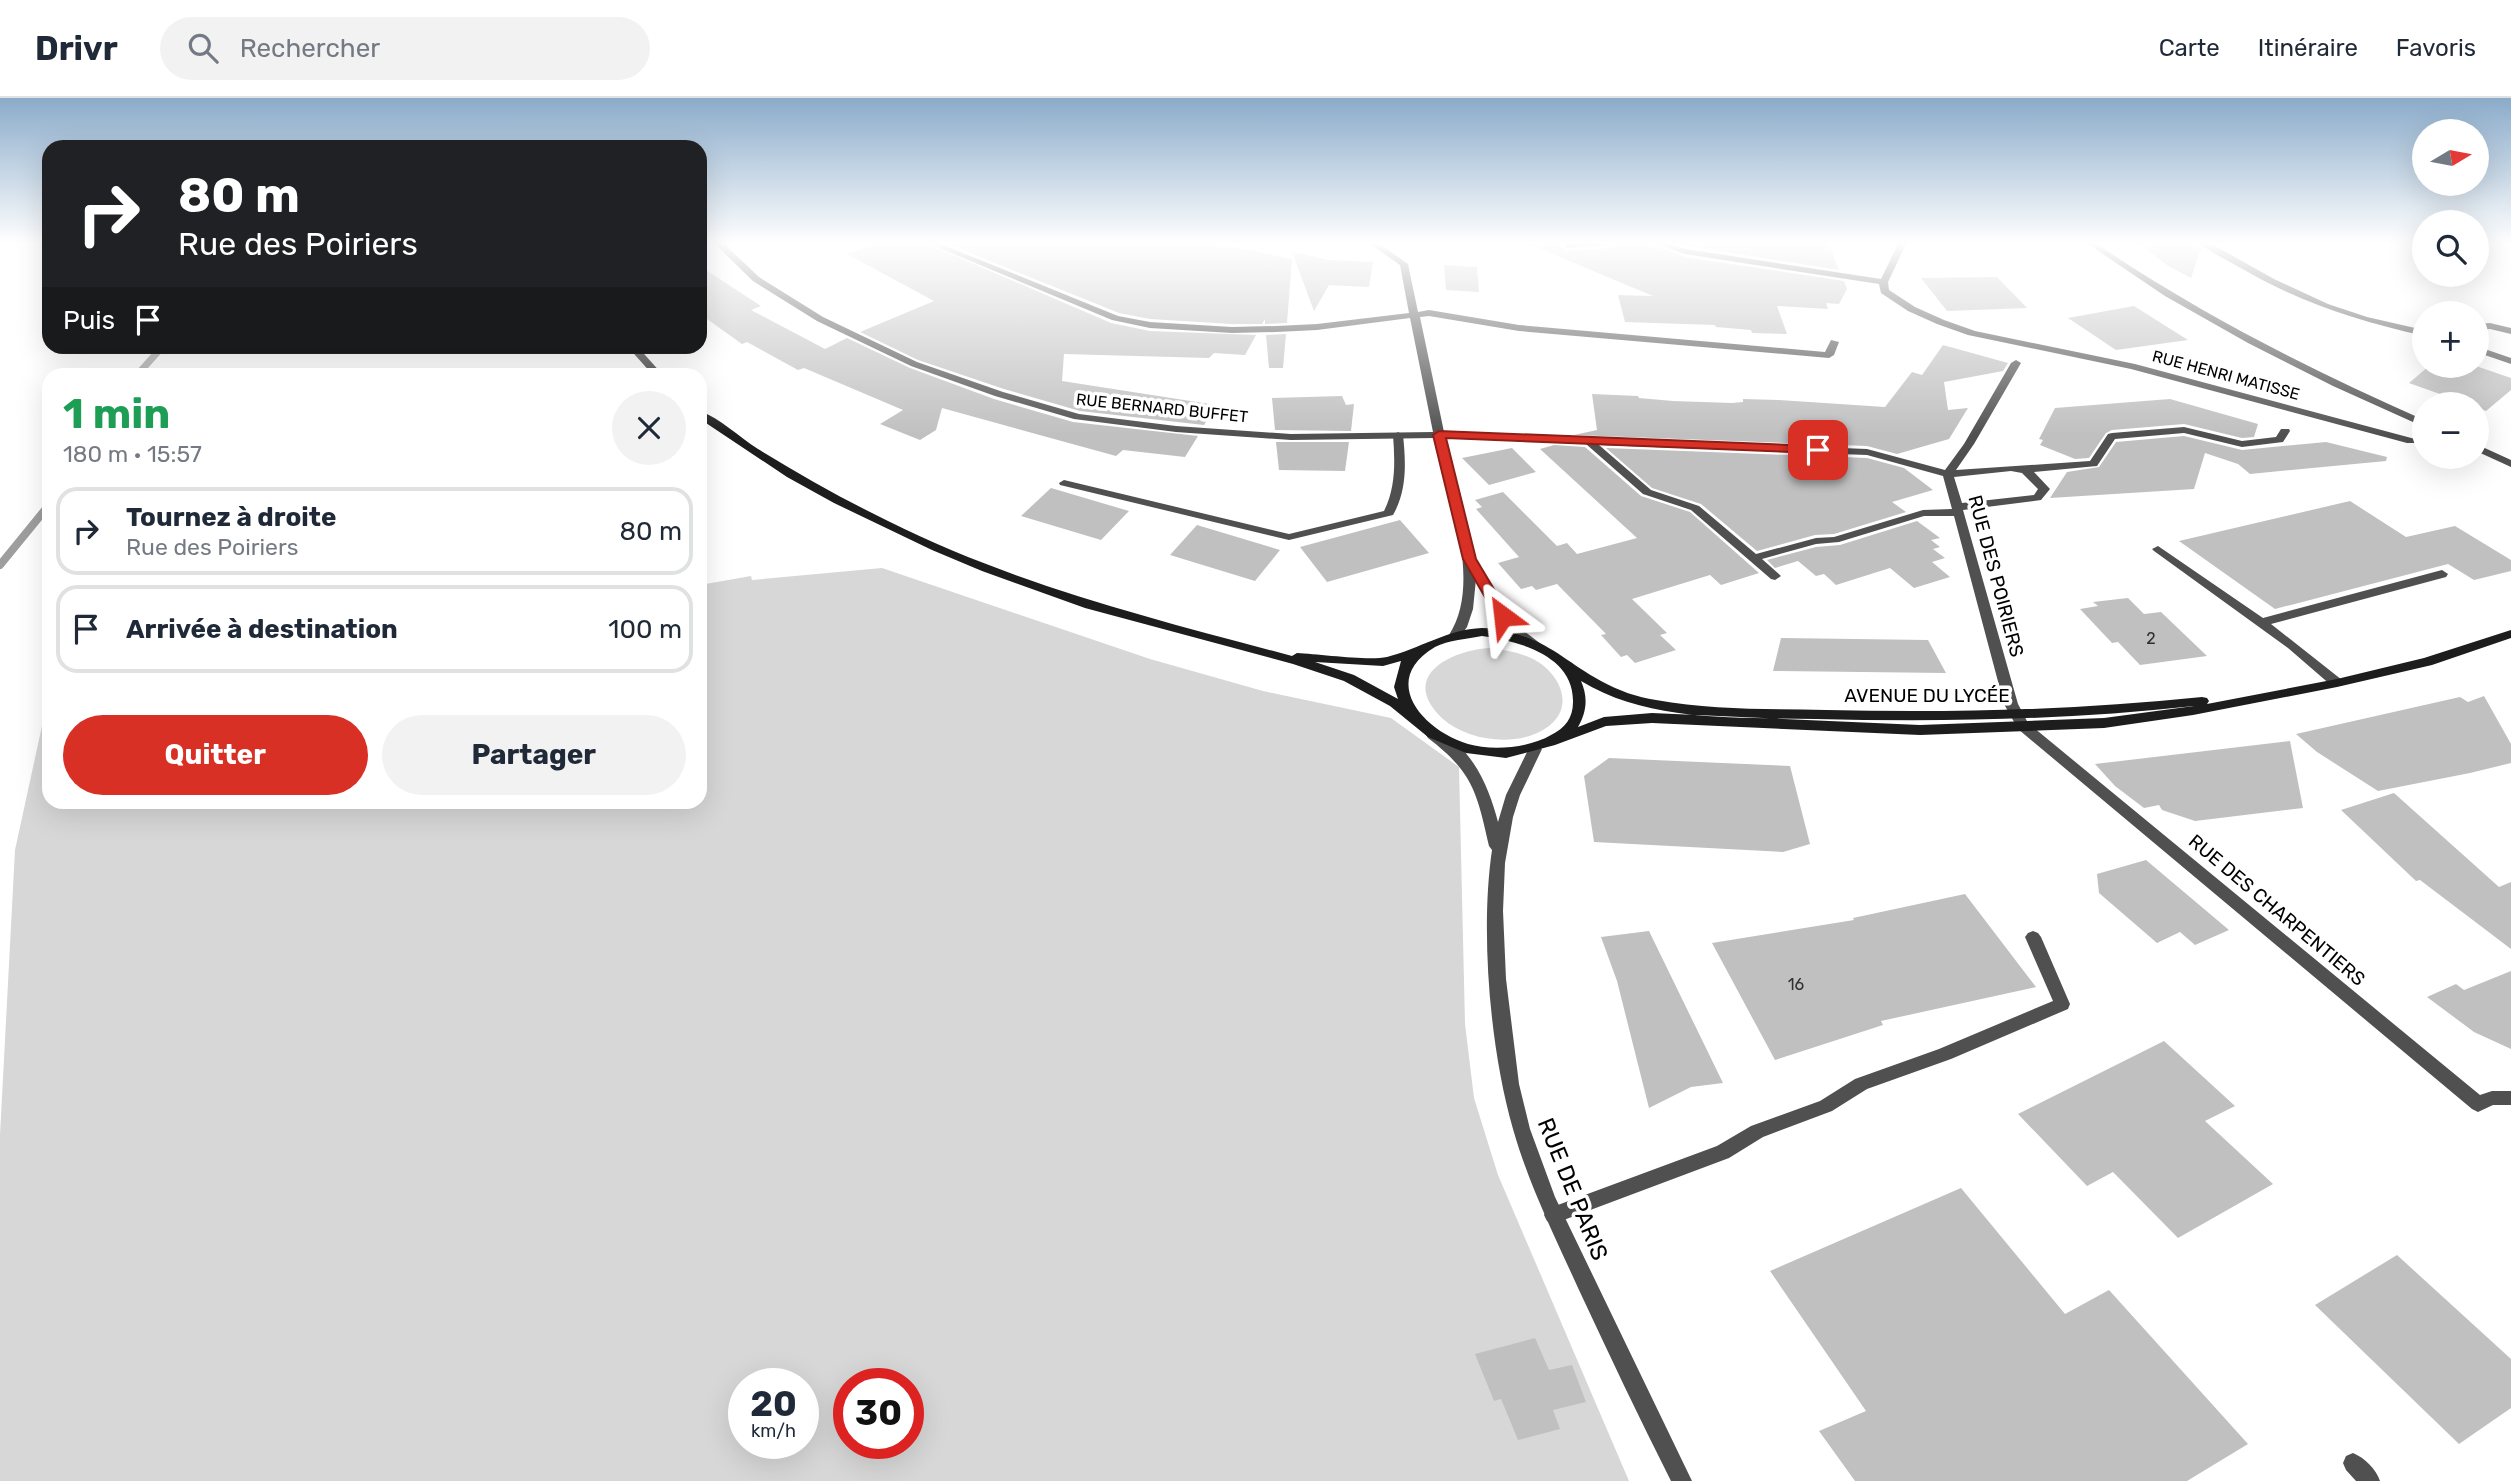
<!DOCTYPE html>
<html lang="fr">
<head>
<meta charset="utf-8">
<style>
  body { margin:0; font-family:Rubik,sans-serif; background:#f2f2f3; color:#1f2937; height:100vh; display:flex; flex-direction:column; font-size:26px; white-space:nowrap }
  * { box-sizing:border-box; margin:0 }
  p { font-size:23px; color:#747a83 }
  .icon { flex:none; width:38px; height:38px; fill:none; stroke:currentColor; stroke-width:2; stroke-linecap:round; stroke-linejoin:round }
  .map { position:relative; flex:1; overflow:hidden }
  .drawer { position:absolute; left:42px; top:270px; width:665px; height:441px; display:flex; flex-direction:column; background:#fff; border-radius:21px; box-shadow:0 7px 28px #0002 }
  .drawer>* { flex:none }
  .banner { position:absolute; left:42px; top:42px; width:665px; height:214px; border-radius:21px; box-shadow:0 7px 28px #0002; background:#202124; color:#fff; overflow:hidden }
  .needle { width:46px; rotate:80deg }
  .tools { position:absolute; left:2412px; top:21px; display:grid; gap:14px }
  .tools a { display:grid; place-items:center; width:77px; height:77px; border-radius:50%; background:#fff; box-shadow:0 7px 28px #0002; font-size:35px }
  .speed { position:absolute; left:728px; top:1270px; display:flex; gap:14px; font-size:35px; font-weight:700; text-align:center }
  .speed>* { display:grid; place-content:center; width:91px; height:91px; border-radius:50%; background:#fff; box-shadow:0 7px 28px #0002; line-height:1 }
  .speed small { font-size:18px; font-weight:400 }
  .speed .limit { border:10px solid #d22; background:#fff; color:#111 }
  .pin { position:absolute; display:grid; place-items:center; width:60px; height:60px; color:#fff; margin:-30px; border-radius:14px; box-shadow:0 4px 10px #0006 }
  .me { position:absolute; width:77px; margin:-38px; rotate:330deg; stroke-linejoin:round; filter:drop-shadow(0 0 5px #0008) }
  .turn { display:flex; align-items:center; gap:24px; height:147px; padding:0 21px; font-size:32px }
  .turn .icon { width:91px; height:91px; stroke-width:2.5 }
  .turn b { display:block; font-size:49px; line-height:60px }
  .then { display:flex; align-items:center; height:66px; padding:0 21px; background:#0003; gap:14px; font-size:26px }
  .round { display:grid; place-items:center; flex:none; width:74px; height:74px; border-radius:37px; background:#f2f2f3 }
  .head { display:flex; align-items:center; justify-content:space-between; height:119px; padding:0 21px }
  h1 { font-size:42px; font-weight:700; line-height:52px; color:#1e9e55 }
  .action { display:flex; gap:14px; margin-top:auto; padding:14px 21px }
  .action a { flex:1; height:80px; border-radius:42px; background:#d93025; color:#fff; font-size:28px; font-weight:700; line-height:80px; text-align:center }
  .action a+a { background:#f2f2f3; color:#1f2937 }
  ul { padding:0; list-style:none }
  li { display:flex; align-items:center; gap:21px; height:88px; margin:0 14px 10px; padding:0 7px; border:4px solid #e0e1e3; border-radius:21px }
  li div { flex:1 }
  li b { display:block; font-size:26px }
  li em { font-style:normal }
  header { display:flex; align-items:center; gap:42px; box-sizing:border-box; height:98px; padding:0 35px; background:#fff; border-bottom:2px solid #e0e1e3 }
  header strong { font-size:33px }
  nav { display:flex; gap:38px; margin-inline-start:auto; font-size:24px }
  .search { width:490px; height:63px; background:#f2f2f3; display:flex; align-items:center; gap:18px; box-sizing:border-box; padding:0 24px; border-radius:38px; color:#747a83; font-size:26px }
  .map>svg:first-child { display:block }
  .green { fill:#d7d7d7; fill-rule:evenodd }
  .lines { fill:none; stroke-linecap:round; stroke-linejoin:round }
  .stream-far1 { stroke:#9e9e9e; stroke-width:7 }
  .stream { stroke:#9e9e9e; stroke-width:8 }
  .building { fill:#c0c0c0 }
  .lane { fill:#505050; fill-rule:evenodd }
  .street { fill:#505050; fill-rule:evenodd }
  .secondary { fill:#1d1d1d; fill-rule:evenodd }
  .route { fill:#d93025; stroke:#8d1f18; stroke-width:2 }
  .labels { text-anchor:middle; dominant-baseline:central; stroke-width:7; stroke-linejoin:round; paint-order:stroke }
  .far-street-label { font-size:16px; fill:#000; stroke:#fff }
  .number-label { font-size:16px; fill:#303030 }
  .street-label { font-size:19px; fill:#000; stroke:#fff }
  .near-street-label { font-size:23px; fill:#000; stroke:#fff }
</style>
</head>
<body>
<header>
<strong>Drivr</strong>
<div class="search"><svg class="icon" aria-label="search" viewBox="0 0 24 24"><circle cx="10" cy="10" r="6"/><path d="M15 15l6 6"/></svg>Rechercher</div>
<nav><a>Carte</a><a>Itinéraire</a><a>Favoris</a></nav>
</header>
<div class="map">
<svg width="2511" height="1383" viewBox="0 0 2511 1383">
  <rect width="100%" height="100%" fill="#fff"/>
  <!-- green -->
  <path class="green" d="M882,470l268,91 113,32 128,27 68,49 6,257 9,74 24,77 131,306h-1629v-346l15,-285 30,-138 4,-1v91h651v-217l51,-9 1,4zM744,1286h59v60h-59zM849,1286h59v60h-59z
    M1489,550c15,2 29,4 42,10 26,12 46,46 18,68 -28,22 -80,16 -106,-7 -45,-42 6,-68 46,-71z"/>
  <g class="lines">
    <!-- stream-far1 -->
    <path class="stream-far1" d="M138,276l25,-28"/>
    <!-- stream -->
    <path class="stream" d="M0,467l49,-60"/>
  </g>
  <!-- building -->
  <path class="building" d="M878,144h45l188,81 39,8 106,4 -11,20 -31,-2 -5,5 -145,-4 -2,27 154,24 -12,20 -124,-14 -76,-22 -86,-29 -58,-28 74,-31 -87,-47z
    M943,144h267l82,17 -5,64 -22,1v-5l-3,5h-30l-82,-5 -31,-6z
    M1524,144h41l-5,3 7,6 41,-3 6,-6h33l38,15 159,24 3,8 -8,15 -13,-1 2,6 -51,-3 10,28 -35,-1 -1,-3 -35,-3 -1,-2 -90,-3 -7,-27 35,1z
    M1671,144h157l11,28 -152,-24z
    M2137,144h58l6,6 -10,30 -24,-13z
    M1292,154l37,8 44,2 -4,25 -40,-2 -15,26z
    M1444,167l33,2 2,25 -33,-2z
    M700,168l61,40 -10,4 74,39 22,-11 63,30 84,31 79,23 125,14 -13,21 -62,-7 -7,6 -174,-48 -6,22 -16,10 -40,-16 23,-14 -99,-42 -6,2 -51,-28 -5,2 -42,-30z
    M1997,179l30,31 -80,3 -26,-33z
    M2134,208l54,34 -72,10 -48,-32z
    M1286,236l-3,34h-14l-3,-33z
    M1943,247l65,18 -5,8 -59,11 4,28 20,-2 -19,31 -52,15 -30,-8 -293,-11 23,-5 -5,-36 46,2 1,2 34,3 59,2 11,-1v-3l36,1 106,7 27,-35 10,3z
    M2429,268h47l35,12v12l-25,21 -10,-4v-3h-8l-59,-21z
    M1342,298l4,9 8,-1 -3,27 -76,-1 -3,-32z
    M2170,301l88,25 -4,13 -12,1 -58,-14 -72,6 -6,3 -17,25 -14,1 -35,-14 3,-5 -4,-1 16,-31z
    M2184,338l58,14 84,-8 61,15 -1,4 -136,13 -12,-10 -33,-11 -11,36 -144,9 17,-26 32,-5 17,-25z
    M1276,344h73l-4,29 -66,-1z
    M1554,347l31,2 56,49 49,16 69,61 -38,12 -11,-10 -78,24 35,34 -7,2 16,15 -41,13 -8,-8 -6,2 -20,-22 5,-1 -49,-50 -21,6 -4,-4 -11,3 -23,-26 21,-6 -43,-48 6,-2 -7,-7 28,-8 54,54 10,-3 10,11 60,-16 -97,-89z
    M1512,350l24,24 -47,13 -27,-27z
    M1606,350l261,10 37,10 29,22 -41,12 14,10 -72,22 -19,1 -58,16 -56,-47 -49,-16z
    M1051,390l78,23 -28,29 -80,-24z
    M2350,403l56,36 49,-11 56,34v11l-37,9 -26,-16 -173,45 -96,-68z
    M1400,422l29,33 -102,29 -27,-35z
    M1917,423l23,17 -9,2 9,7 -7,2 12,9 -13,4 18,15 -36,11 -24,-20 -54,17 -12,-11 -8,2 -18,-15 -23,7 -8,-8 49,-13 24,-2z
    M1197,427l83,25 -25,31 -85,-26z
    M2128,500l16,16 17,-2 46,44 -67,9 -22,-23 -6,1 -32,-34 18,-3 -5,-4z
    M1781,540l147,2 18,33 -173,-2z
    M2484,598l27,48v19l-41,10 -92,18 -61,-39 -21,-18 164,-37 8,5z
    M2290,643l13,67 -108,13 -33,-11 -3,-5 -15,3 -29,-22 -20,-22z
    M1609,660l181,8 20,78 -27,8 -189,-10 -10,-66z
    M2394,695l105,94 12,-5v67l-91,-69 -4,1 -75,-71z
    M2146,762l83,70 -34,15 -15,-13 -23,11 -58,-50 -2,-19z
    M1965,796l71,93 -155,34 2,4 -108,35 -63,-117 142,-23 -1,-2z
    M1649,833l74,152 -32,4 -42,21 -32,-127 -16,-44z
    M2511,873v78l-37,-17 -47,-35 29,-13 8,6z
    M2164,943l71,65 -30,15 68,63 -95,54 -65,-66 -26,14 -69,-72z
    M1961,1090l104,126 44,-24 139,154 -61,37h-332l-36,-50 47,-20 -96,-140z
    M2397,1157l114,104v49l-52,36 -144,-139z
    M1535,1240l14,32 23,-5 14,37 -33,8 7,19 -42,11 -17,-41 -7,2 -19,-47z"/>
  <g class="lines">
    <!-- lane -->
    <path class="lane" d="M1398,334l5,3c3,28 4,56 -10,80l-104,25 -229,-55 -1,-2 5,-3 225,54 95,-23c12,-24 11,-50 9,-76z
      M2158,448l105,72 179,-48 6,4 -2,3 -175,47 71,56 1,3 -1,3h-10l-44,-38 -134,-97 -2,-2z
      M2033,833l5,2 3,4 29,67 -2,5 -117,50 -84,30 -35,22 -69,26 -34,21 -176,66 -6,-3 -3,-6 3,-6 170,-63 34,-20 69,-25 35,-22 84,-30 114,-48 -28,-64 3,-4z"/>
    <!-- street -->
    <path class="street" d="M713,144h9l37,35 64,40 94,45 86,30 76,22 97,12 115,8 142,-2 -23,-114 -93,12 -41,2 -44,1 -82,-5 -38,-8 -187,-78h11l182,74 32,6 82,5 44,-1 41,-2 92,-11 -9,-48 -33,-23h10l31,22 10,48 11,-2 90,15 306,27 6,-12 8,2 -5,13 -5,3 -310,-27 -90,-15 -9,1 24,115 423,17 78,21 19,-26 47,-81 5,-3 5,3 -47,81 -18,26 134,-9 18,-27 4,-1 72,-6 58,14 34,-4 5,-8h8l1,2 -7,11 -41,5 -58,-14 -69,6 -18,27 -63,6 16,17 -9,11 -78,10 55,194 10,19 452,372 12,-4h19v14h-18l-15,7 -6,-3 -454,-380 -14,-25 -50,-188h-30l-85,26 -23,2 -54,15 19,17 -6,4 -4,-1 -80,-69 -48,-16 -57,-50 -141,-6 31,121 32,55 12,14 21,16 -6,4c-30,-10 -45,-43 -59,-69l-3,30 -6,18 -8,11 -4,1 -6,-4c34,-52 -1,-140 -14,-197l-144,2 -115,-8 -102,-13 -79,-23 -84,-30 -94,-45 -64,-40zM1599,347l268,10 76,21 9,33 -29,1 -89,27 -18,1 -60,16 -57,-48 -48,-16zM2011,373l11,2 16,16 -4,6 -72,8 -8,-26z
      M1575,144h37l-4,3 -41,3 -4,-3z
      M1650,144h13l23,7 195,30 18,-37h8l-19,40 1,8 26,17 29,13 31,11 160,33 280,75 1,2 -1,2h-8l-276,-74 -163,-34 -31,-11 -29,-13 -27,-18 -2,-9 -194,-30z
      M2085,144h9c104,71 215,127 330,178v7l-91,-41 -85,-43 -83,-47z
      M2198,144h10l66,37 54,25 39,13 57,13v6c-70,-16 -123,-33 -185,-69 -14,-8 -30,-15 -41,-25z
      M2490,225l21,5v6l-21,-5 -14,1v-6z
      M2476,248l35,12v6l-35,-12z
      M2476,346l35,16v7l-35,-16z
      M1433,632c38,13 56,57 65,92l8,-27 24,-49 5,-2 7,5 -22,46 -7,22 -8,46 -2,48 3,68 13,105 11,45 25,68 137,284h-21c-32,-63 -62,-127 -92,-191 -24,-53 -50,-105 -66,-161 -23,-80 -33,-197 -21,-279l-3,-4c-12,-53 -16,-74 -61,-108l-2,-3 2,-3z
      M2353,1355c12,5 23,16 27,28h-24l-10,-11 -3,-7 3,-7z"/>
    <!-- secondary -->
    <path class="secondary" d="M627,248h10l25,28h-10z
      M700,313c20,7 39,26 58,38 42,26 85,50 130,72 128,64 266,98 404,135l5,-3c22,1 71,8 90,4 32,-8 61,-28 95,-29 7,0 15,2 21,3 46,9 61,30 98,50 18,10 36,16 55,19 56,10 113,9 170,10 126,3 251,0 376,-13l5,1 2,3 -2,3 130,-25 87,-21 87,-28v8l-79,27 -95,22 -144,28 -89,13 -184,7 -268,-12 -46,3 -51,19 -49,13 -40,-5 -38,-16 -38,-31 -46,-25 -51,-17 -208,-56 -103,-37 -50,-21 -98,-47 -47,-26 -87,-58zM1482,538c36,5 92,19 91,66 0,16 -8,26 -22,33 -22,13 -59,16 -83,9 -46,-14 -89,-64 -33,-97 13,-7 33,-8 47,-11zM1401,563l-7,26 4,12 -44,-24 -39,-13 68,4zM1581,583c69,42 157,36 235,38 126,3 252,1 378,-13l-90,12 -184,7 -268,-12 -48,4 -26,10c9,-16 10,-30 3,-46z"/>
  </g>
  <!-- sky -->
  <linearGradient id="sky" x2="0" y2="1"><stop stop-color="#8aabca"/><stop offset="0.43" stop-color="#fff"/><stop offset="1" stop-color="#fff" stop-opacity="0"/></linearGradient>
  <rect width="2511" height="337" fill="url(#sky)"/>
  <!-- route -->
  <path class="route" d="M1439,333l379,15 6,4 -6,3 -372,-15 30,121 34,57 -7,5 -7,-5 -33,-57 -30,-124z"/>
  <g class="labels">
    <!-- far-street labels -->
    <g class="far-street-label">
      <text transform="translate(2226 277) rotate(15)">RUE HENRI MATISSE</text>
      <text transform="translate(1162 310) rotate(6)">RUE BERNARD BUFFET</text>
    </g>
    <!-- number labels -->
    <g class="number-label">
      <text x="2151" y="540">2</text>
      <text x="1796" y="886">16</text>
    </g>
    <!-- street labels -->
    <g class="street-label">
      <text transform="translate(1996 478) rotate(75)">RUE DES POIRIERS</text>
      <text x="1927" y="597">AVENUE DU LYCÉE</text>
      <text transform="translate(2277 812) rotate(40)">RUE DES CHARPENTIERS</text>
    </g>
    <!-- near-street labels -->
    <g class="near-street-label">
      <text transform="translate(1573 1091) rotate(68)">RUE DE PARIS</text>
    </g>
  </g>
</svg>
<div class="tools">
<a><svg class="needle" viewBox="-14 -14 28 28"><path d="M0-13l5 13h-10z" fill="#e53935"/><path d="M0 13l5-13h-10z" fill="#747a83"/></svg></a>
<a><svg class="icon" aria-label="search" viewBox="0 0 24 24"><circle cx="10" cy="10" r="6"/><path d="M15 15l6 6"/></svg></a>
<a>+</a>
<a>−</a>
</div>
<div class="speed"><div>20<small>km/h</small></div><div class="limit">30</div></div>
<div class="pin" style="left:1818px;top:352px;background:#d93025"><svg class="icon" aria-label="arrive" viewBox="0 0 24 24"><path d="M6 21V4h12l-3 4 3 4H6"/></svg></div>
<svg class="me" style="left:1503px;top:518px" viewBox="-20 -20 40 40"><path d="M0-17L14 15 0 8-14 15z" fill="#d93025" stroke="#fff" stroke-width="4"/></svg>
<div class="banner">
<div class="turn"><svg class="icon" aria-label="right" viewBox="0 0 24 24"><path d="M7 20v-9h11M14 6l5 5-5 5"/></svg><div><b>80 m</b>Rue des Poiriers</div></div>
<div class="then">Puis<svg class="icon" aria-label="arrive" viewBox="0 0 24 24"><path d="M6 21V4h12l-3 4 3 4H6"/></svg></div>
</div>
<section class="drawer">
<div class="head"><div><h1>1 min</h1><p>180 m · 15:57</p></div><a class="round"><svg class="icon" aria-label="close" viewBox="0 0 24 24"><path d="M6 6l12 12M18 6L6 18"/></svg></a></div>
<ul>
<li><svg class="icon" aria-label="right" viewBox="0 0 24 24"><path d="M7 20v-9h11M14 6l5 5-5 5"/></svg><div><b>Tournez à droite</b><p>Rue des Poiriers</p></div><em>80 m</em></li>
<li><svg class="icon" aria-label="arrive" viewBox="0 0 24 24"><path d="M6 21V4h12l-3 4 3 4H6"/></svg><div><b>Arrivée à destination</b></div><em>100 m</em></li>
</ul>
<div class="action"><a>Quitter</a><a>Partager</a></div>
</section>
</div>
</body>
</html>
